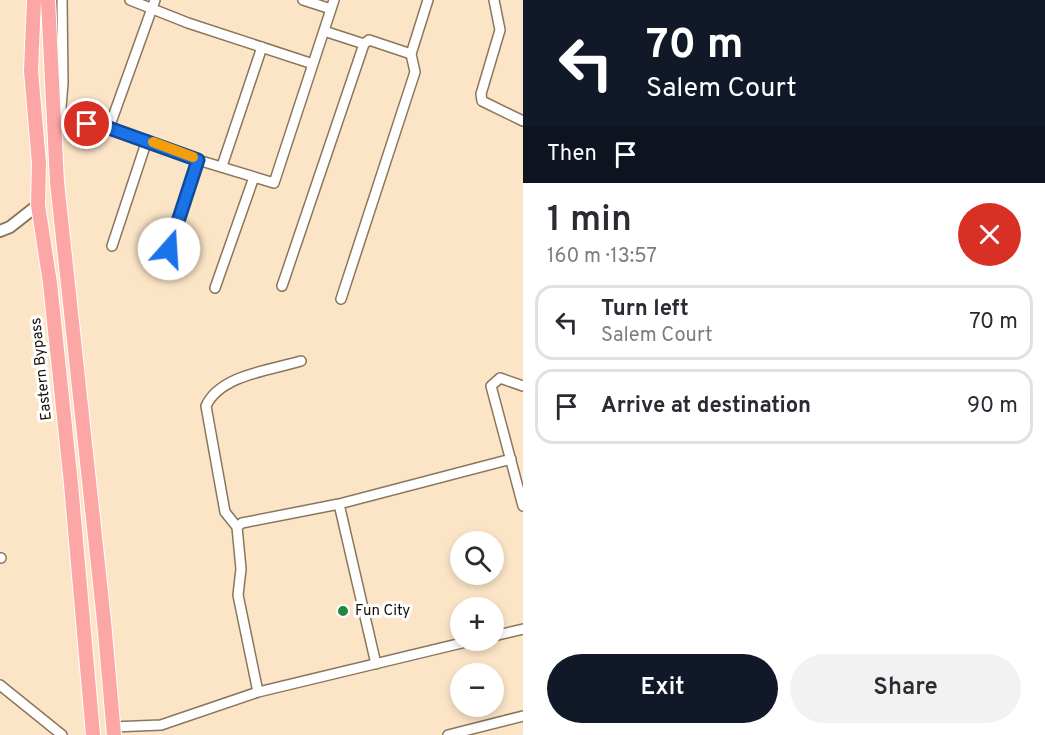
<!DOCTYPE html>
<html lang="en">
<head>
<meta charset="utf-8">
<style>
  body { margin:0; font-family:Overpass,sans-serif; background:#f2f2f3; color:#2b2b33; height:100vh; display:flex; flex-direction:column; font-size:22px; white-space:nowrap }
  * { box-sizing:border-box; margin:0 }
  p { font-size:20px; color:#7c7c81 }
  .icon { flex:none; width:33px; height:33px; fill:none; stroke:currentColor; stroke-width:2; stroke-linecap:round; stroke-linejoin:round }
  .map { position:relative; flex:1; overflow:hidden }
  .side { display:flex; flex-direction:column; background:#fff; width:522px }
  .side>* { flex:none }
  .banner { background:#111827; color:#fff; overflow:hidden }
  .tools { position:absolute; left:450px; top:531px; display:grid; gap:12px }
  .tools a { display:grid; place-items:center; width:54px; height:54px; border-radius:50%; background:#fff; box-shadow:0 3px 9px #0003; font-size:30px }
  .pin { position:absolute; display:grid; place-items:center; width:51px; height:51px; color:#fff; margin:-26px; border:3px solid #fff; border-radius:50%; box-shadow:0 2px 6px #0007 }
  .me { position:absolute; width:66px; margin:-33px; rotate:19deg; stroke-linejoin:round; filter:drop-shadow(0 0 4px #0008) }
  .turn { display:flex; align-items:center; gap:21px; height:126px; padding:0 24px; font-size:27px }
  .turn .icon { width:78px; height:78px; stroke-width:2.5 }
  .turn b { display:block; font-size:42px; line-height:51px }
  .then { display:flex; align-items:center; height:57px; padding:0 24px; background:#0003; gap:12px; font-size:22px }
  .round { display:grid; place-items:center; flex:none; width:63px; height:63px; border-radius:32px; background:#f2f2f3 }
  .headline { display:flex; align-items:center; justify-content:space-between; height:102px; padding:0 24px }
  h1 { font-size:36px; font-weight:600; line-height:45px }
  .primary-button { display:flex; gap:12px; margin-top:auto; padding:12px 24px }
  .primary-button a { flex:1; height:69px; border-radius:36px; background:#111827; color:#fff; font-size:24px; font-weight:600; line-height:69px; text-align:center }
  .primary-button a+a { background:#f2f2f3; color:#2b2b33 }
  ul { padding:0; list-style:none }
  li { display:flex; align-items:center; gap:18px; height:75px; margin:0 12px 9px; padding:0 12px; border:3px solid #e1e1e2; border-radius:18px }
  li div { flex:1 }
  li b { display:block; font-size:22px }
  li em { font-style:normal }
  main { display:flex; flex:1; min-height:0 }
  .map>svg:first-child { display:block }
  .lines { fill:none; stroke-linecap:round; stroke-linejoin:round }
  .minor-casing { stroke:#8a765b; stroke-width:12 }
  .tertiary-casing { stroke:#8a765b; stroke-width:14 }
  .primary-casing { stroke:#fff; stroke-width:16 }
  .minor { stroke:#fff; stroke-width:9 }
  .tertiary { stroke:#fff; stroke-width:10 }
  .primary { stroke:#fda6a6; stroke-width:14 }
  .route-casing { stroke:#114b97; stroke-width:15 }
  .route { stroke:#1a73e8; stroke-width:10 }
  .slow { stroke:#f59e0b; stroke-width:10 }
  .poi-dot { fill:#208940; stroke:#fff; stroke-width:2 }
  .labels { text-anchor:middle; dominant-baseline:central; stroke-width:6; stroke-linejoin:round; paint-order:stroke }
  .street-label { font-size:15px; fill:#140d04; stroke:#fff }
  .poi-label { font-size:15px; fill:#140d04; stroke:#fff; text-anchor:start }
</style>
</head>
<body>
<main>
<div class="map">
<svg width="523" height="735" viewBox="0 0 523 735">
  <rect width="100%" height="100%" fill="#fce5c7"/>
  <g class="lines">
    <!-- minor casing -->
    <g class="minor-casing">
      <path id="minor" d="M130,0l58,23 125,41
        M303,0l28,9
        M494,0l6,30 -19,64 1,7 41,20
        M324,31l40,13
        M60,120l49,8 89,32 76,23 60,-183
        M57,123l3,-3 3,-37 -1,-83
        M109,128l46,-128
        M222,166l40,-119
        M112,246l35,-106
        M162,268l36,-108
        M282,286l82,-242 5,-4 42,14 17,-54
        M215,288l39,-111
        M341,299l74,-227 -4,-18
        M523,386l-23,-8 -9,8 32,120
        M339,504l37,160
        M237,527l-12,-15 -19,-106c14,-31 65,-36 95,-45
        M0,558h1
        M494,636l29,-7
        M0,685l62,50
        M258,692l-20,-97 3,-26 -4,-42 5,-4 97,-19 172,-45
        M113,727l48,-2 97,-33 216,-52
        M448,735l75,-19"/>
    </g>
    <!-- tertiary casing -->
    <g class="tertiary-casing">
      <path id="tertiary" d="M0,231l10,-4 28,-22"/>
    </g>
    <!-- primary casing -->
    <g class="primary-casing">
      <path id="primary" d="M34,0l-3,71 8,92 -1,42 12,78 21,201 22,251
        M48,0l9,182 47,439 10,114"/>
    </g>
    <!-- minor -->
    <use href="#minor" class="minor"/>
    <!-- tertiary -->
    <use href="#tertiary" class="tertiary"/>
    <!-- primary -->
    <use href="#primary" class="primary"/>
  </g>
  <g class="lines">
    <!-- route casing -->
    <g class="route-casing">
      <path id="route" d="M87,124l22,4 89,32 -29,89"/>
    </g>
    <!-- route -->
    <use href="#route" class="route"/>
    <!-- slow -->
    <path class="slow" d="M153,142l40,15"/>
  </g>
  <!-- markers -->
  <circle class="poi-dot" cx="343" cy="611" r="6"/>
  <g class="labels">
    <!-- street labels -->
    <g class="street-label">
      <text transform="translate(42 369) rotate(-96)">Eastern Bypass</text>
    </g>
    <!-- poi labels -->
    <g class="poi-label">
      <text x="355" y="611">Fun City</text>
    </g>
  </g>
</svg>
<div class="tools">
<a><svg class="icon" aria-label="search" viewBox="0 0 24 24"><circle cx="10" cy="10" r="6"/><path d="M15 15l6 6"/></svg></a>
<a>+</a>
<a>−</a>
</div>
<div class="pin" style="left:87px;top:124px;background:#d93025"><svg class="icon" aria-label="arrive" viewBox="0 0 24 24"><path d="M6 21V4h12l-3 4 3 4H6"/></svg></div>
<svg class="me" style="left:169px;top:249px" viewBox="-20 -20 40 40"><circle r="19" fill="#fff"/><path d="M0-13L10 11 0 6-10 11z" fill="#1a73e8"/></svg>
</div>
<section class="side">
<div class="banner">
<div class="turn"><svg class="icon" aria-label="left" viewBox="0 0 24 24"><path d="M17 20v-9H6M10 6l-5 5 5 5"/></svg><div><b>70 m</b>Salem Court</div></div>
<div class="then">Then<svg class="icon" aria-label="arrive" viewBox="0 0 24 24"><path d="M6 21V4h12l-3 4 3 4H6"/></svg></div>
</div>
<div class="headline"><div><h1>1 min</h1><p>160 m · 13:57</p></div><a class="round" style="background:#d93025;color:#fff"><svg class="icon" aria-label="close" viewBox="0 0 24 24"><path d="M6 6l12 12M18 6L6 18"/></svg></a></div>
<ul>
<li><svg class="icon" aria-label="left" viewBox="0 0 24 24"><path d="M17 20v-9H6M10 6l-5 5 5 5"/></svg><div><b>Turn left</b><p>Salem Court</p></div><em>70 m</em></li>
<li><svg class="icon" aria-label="arrive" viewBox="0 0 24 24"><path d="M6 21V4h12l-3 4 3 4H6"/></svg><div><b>Arrive at destination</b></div><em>90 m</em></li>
</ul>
<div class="primary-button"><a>Exit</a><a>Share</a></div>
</section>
</main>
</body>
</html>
